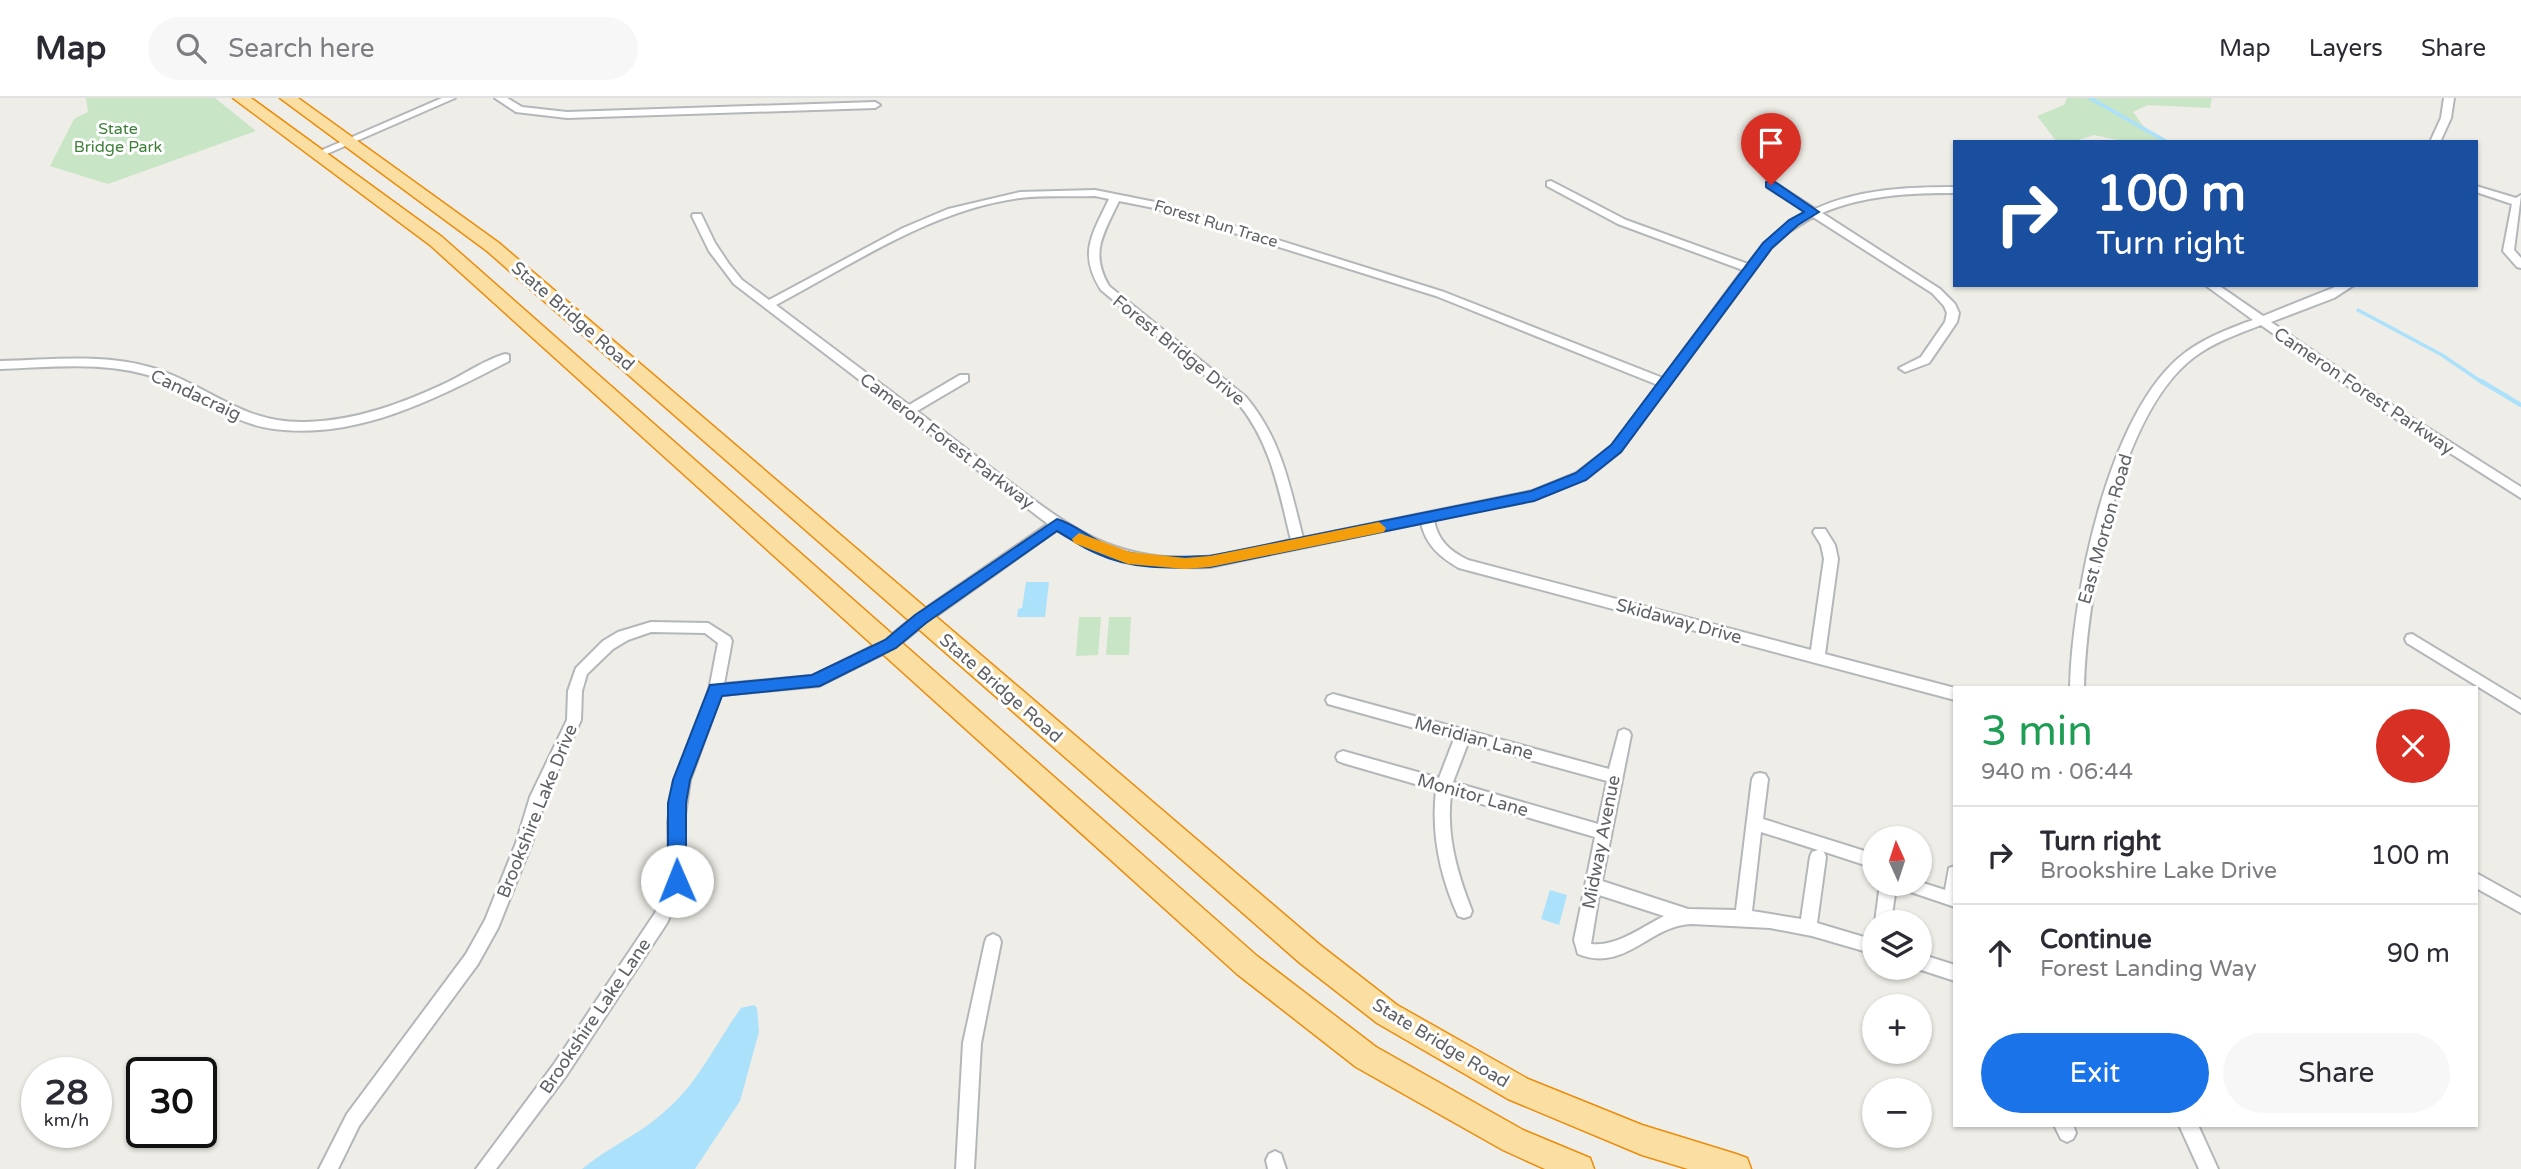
<!DOCTYPE html>
<html lang="en">
<head>
<meta charset="utf-8">
<style>
  body { margin:0; font-family:"Varela Round",sans-serif; background:#f7f7f7; color:#2b2b33; height:100vh; display:flex; flex-direction:column; font-size:26px; white-space:nowrap }
  * { box-sizing:border-box; margin:0 }
  p { font-size:23px; color:#7c7c81 }
  .icon { flex:none; width:38px; height:38px; fill:none; stroke:currentColor; stroke-width:2; stroke-linecap:round; stroke-linejoin:round }
  .map { position:relative; flex:1; overflow:hidden }
  .panel { position:absolute; left:1953px; top:588px; width:525px; height:441px; display:flex; flex-direction:column; background:#fff; border-radius:0px; box-shadow:0 2px 5px #0004 }
  .panel>* { flex:none }
  .top-card { position:absolute; left:1953px; top:42px; width:525px; height:147px; border-radius:0px; box-shadow:0 2px 5px #0004; background:#1a4fa0; color:#fff; overflow:hidden }
  .needle { width:46px; rotate:357deg }
  .tools { position:absolute; left:1862px; top:728px; display:grid; gap:14px }
  .tools a { display:grid; place-items:center; width:70px; height:70px; border-radius:50%; background:#fff; box-shadow:0 2px 5px #0004; font-size:35px }
  .speed { position:absolute; left:21px; top:959px; display:flex; gap:14px; font-size:35px; font-weight:700; text-align:center }
  .speed>* { display:grid; place-content:center; width:91px; height:91px; border-radius:50%; background:#fff; box-shadow:0 2px 5px #0004; line-height:1 }
  .speed small { font-size:18px; font-weight:400 }
  .speed .limit { border:4px solid #111; border-radius:10px; background:#fff; color:#111 }
  .pin { position:absolute; display:grid; place-items:center; width:60px; height:60px; color:#fff; margin:-72px -30px; border-radius:50% 50% 50% 0; rotate:-45deg; box-shadow:0 0 7px #0007 }
  .pin .icon { rotate:45deg }
  .me { position:absolute; width:77px; margin:-38px; rotate:359deg; stroke-linejoin:round; filter:drop-shadow(0 0 5px #0008) }
  .turn { display:flex; align-items:center; gap:24px; height:147px; padding:0 28px; font-size:32px }
  .turn .icon { width:91px; height:91px; stroke-width:2.5 }
  .turn b { display:block; font-size:49px; line-height:60px }
  .round { display:grid; place-items:center; flex:none; width:74px; height:74px; border-radius:37px; background:#f7f7f7 }
  .overview { display:flex; align-items:center; justify-content:space-between; height:119px; padding:0 28px }
  h1 { font-size:42px; font-weight:600; line-height:52px; color:#1e9e55 }
  .button { display:flex; gap:14px; margin-top:auto; padding:14px 28px }
  .button a { flex:1; height:80px; border-radius:42px; background:#1a73e8; color:#fff; font-size:28px; font-weight:600; line-height:80px; text-align:center }
  .button a+a { background:#f7f7f7; color:#2b2b33 }
  ul { padding:0; list-style:none }
  li { display:flex; align-items:center; gap:21px; height:98px; padding:0 28px; border-top:2px solid #e1e1e2 }
  li div { flex:1 }
  li b { display:block; font-size:26px }
  li em { font-style:normal }
  header { display:flex; align-items:center; gap:42px; box-sizing:border-box; height:98px; padding:0 35px; background:#fff; border-bottom:2px solid #e1e1e2 }
  header strong { font-size:33px }
  nav { display:flex; gap:38px; margin-inline-start:auto; font-size:24px }
  .search { width:490px; height:63px; background:#f7f7f7; display:flex; align-items:center; gap:18px; box-sizing:border-box; padding:0 24px; border-radius:38px; color:#7c7c81; font-size:26px }
  .map>svg:first-child { display:block }
  .green { fill:#c8e5c5 }
  .water { fill:#abe1fb }
  .lines { fill:none; stroke-linecap:round; stroke-linejoin:round }
  .stream-far1 { stroke:#abe1fb; stroke-width:3.5 }
  .stream { stroke:#abe1fb; stroke-width:4.5 }
  .minor-casing { stroke:#b4b7ba; stroke-width:4 }
  .trunk-casing { stroke:#eb8d0b; stroke-width:3 }
  .minor { fill:#fff; fill-rule:evenodd }
  .trunk { fill:#fadea2; fill-rule:evenodd }
  .route { fill:#1a73e8; stroke:#114b97; stroke-width:2 }
  .slow { fill:#f59e0b }
  .labels { text-anchor:middle; dominant-baseline:central; stroke-width:6; stroke-linejoin:round; paint-order:stroke }
  .far-park-label { font-size:16px; fill:#3e8239; stroke:#fff }
  .far-street-label { font-size:16px; fill:#5e6266; stroke:#fff }
  .street-label { font-size:18px; fill:#5e6266; stroke:#fff }
</style>
</head>
<body>
<header>
<strong>Map</strong>
<div class="search"><svg class="icon" aria-label="search" viewBox="0 0 24 24"><circle cx="10" cy="10" r="6"/><path d="M15 15l6 6"/></svg>Search here</div>
<nav><a>Map</a><a>Layers</a><a>Share</a></nav>
</header>
<div class="map">
<svg width="2521" height="1071" viewBox="0 0 2521 1071">
  <rect width="100%" height="100%" fill="#efede7"/>
  <!-- green -->
  <path class="green" d="M86,0h129l41,33 -148,53 -58,-18 24,-47 14,-7z
    M2067,0h145l-2,10 -62,-3 -15,7 11,15 27,15h-44l-33,-7 -22,7h-15l-20,-26 27,-11z
    M1079,519h22l-3,38 -22,1z
    M1109,519h22l-2,38h-23z"/>
  <!-- water -->
  <path class="water" d="M1026,484h23l-4,35h-28l1,-8 4,-1z
    M1550,792l17,5 -8,30 -18,-6z
    M754,907l3,3 2,24 -19,69 -45,68h-113c26,-22 58,-35 81,-56 35,-29 52,-69 78,-105z"/>
  <g class="lines">
    <!-- stream-far1 -->
    <path class="stream-far1" d="M2090,0l77,44
      M2358,212l84,45 41,28"/>
    <!-- stream -->
    <path class="stream" d="M2481,283l40,24"/>
    <!-- minor casing -->
    <g class="minor-casing">
      <path id="minor" d="M442,0h13l-133,58 -9,-2z
        M495,0h12l15,9 45,5 308,-10 5,3 -5,3 -308,10 -51,-6z
        M2444,0h10l-3,20 -11,24h-10l11,-24z
        M1551,83l75,39 122,44c16,-22 34,-39 58,-52l-39,-25v-4h8l40,26c44,-20 92,-22 140,-22v6c-45,0 -91,2 -133,20l118,76 15,15 4,9 -2,9 -28,41 -24,9 -6,-4 22,-11 24,-35 2,-9 -3,-7 -12,-13 -119,-76 -23,14 -19,17 -151,204 -34,27 -47,19 -105,22c4,21 16,31 34,40l343,90 13,-91 -3,-14 -8,-13 2,-3h10l10,16 3,14 -13,95 130,34v12l-496,-132c-19,-11 -33,-23 -38,-45l-211,44c-55,2 -106,-6 -153,-37l-131,93 -31,25 -76,38 -98,9 -31,85 -6,42 1,59 -18,42 -101,153 -70,93h-20l78,-105 101,-151 14,-32 -1,-59 6,-42 35,-90 9,-47 -13,-10 -54,-1 -23,8 -15,9 -26,25 -5,17 -1,29 -35,77 -14,46 -34,85 -20,36 -119,162 -21,43h-19l28,-55 119,-160 19,-34 31,-77 14,-46 37,-77 1,-29 8,-23 27,-27 15,-9 33,-10 57,1 22,14 2,4 -8,43 88,-8 73,-36 31,-25 132,-91 -314,-240 -25,-33 -17,-35 1,-2h8l14,29 14,21 13,16 27,20 134,-72 45,-19 72,-17 75,-2 65,13 284,89 219,86 80,-108 -125,-46 -71,-38v-4zM1095,98l14,3c-17,36 -31,54 -8,91l137,113c33,40 41,88 53,137 -33,7 -67,17 -101,18 -79,1 -119,-30 -179,-75 -31,-24 -63,-48 -94,-72l51,-30v-6h-8l-51,30 -133,-100c77,-41 155,-95 244,-107 24,-3 50,-1 75,-2zM1119,103l35,7 282,88 222,89 -46,61 -36,27 -44,18 -229,47c-13,-51 -22,-100 -57,-141l-137,-111c-20,-34 -5,-53 10,-85z
        M2476,88l40,12 5,-3 -7,55 7,8v10l-4,-1 -14,-16 9,-47 -36,-12z
        M2205,187h13l45,31 77,-31h14l-20,13 -63,24 119,82 131,83v11l-139,-88 -121,-85c-23,9 -49,18 -68,33 -75,58 -107,239 -109,330h-14c2,-92 38,-279 116,-336 19,-14 44,-24 67,-32z
        M505,256l4,1v6c-72,37 -151,79 -235,68 -42,-5 -73,-34 -111,-49 -52,-20 -109,-13 -163,-11v-8c50,-1 104,-8 153,7 57,18 89,56 153,54 50,-1 97,-19 142,-40 18,-9 37,-22 57,-28z
        M2412,536l109,66v13l-114,-70 -2,-4 2,-4z
        M1333,596l276,75 10,-38 5,-2 5,2 2,4 -29,146 86,28 48,1 16,-131 3,-5 5,-1 5,1 3,5 -5,40 111,35v14l-55,-18 5,2 2,5 -9,66 57,17v14l-62,-18 -42,-8 -78,-4c-43,1 -66,49 -114,30l-4,-14 21,-103 -144,-42c-5,40 6,78 21,116l-2,5 -6,2 -6,-2c-18,-40 -27,-82 -22,-126l-93,-27 -5,-2 -2,-4 2,-4 5,-2 96,27 15,-39 -126,-35 -2,-4 2,-4zM1468,645l139,38 -9,43 -145,-42zM1761,734l57,18 -6,2 -2,5 -9,62 -49,-8zM1599,797l65,21c-22,11 -47,31 -73,28z
        M1955,768v41l-59,-20 -5,35h-16l5,-38 40,-2 25,8 4,-22z
        M2476,775l45,25v15l-45,-25z
        M993,836l6,3 2,5 -20,101 -7,126h-18l7,-126 22,-101 2,-5z
        M1920,856l35,11v16l-40,-13h5z
        M2054,1027h19l3,8 -3,6 -6,3 -6,-3z
        M2179,1027h19l20,44h-19z
        M1275,1053l6,3 5,15h-18l-2,-9 3,-6z"/>
    </g>
    <!-- trunk casing -->
    <g class="trunk-casing">
      <path id="trunk" d="M233,0h18l191,139 815,719 119,91 147,83 67,28 4,11h-49l-42,-19 -147,-83 -119,-93 -807,-729z
        M280,0h18l201,145 821,702 77,60 131,74 114,46 94,29 11,4 4,11h-63l-46,-14 -134,-56 -131,-76 -77,-60 -813,-712z"/>
    </g>
    <!-- minor -->
    <use href="#minor" class="minor"/>
    <!-- trunk -->
    <use href="#trunk" class="trunk"/>
  </g>
  <!-- route -->
  <path class="route" d="M1766,84h9l44,30 -21,13 -26,23 -151,204 -35,28 -52,21 -324,66c-39,1 -78,3 -114,-14 -14,-5 -26,-15 -39,-22l-131,92 -30,25 -76,38 -98,10 -32,84 -4,23v78l-3,6 -6,2 -7,-2 -2,-6v-78l5,-23 37,-95 102,-10 73,-35 30,-25 142,-96c17,5 32,18 49,26 32,15 69,12 104,11l321,-65 45,-18 35,-28 152,-202 26,-23 15,-8 -38,-25z"/>
  <!-- slow -->
  <path class="slow" d="M1379,424l7,6 -2,4 -174,35 -25,2 -57,-5 -54,-21 -2,-4 7,-6 51,19 55,6 25,-2z"/>
  <g class="labels">
    <!-- far-park labels -->
    <g class="far-park-label">
      <text x="118" y="31">State<tspan x="118" dy="18">Bridge Park</tspan></text>
    </g>
    <!-- far-street labels -->
    <g class="far-street-label">
      <text transform="translate(1216 126) rotate(17)">Forest Run Trace</text>
    </g>
    <!-- street labels -->
    <g class="street-label">
      <text transform="translate(573 218) rotate(41)">State Bridge Road</text>
      <text transform="translate(1179 252) rotate(39)">Forest Bridge Drive</text>
      <text transform="translate(2364 293) rotate(34)">Cameron Forest Parkway</text>
      <text transform="translate(196 297) rotate(25)">Candacraig</text>
      <text transform="translate(947 343) rotate(37)">Cameron Forest Parkway</text>
      <text transform="translate(2105 431) rotate(-74)">East Morton Road</text>
      <text transform="translate(1679 523) rotate(15)">Skidaway Drive</text>
      <text transform="translate(1001 590) rotate(41)">State Bridge Road</text>
      <text transform="translate(1474 640) rotate(15)">Meridian Lane</text>
      <text transform="translate(1473 697) rotate(16)">Monitor Lane</text>
      <text transform="translate(537 713) rotate(-68)">Brookshire Lake Drive</text>
      <text transform="translate(1601 744) rotate(-79)">Midway Avenue</text>
      <text transform="translate(595 918) rotate(-56)">Brookshire Lake Lane</text>
      <text transform="translate(1441 945) rotate(31)">State Bridge Road</text>
    </g>
  </g>
</svg>
<div class="tools">
<a><svg class="needle" viewBox="-14 -14 28 28"><path d="M0-13l5 13h-10z" fill="#e53935"/><path d="M0 13l5-13h-10z" fill="#7c7c81"/></svg></a>
<a><svg class="icon" aria-label="layers" viewBox="0 0 24 24"><path d="M12 4l9 5-9 5-9-5zM3 14l9 5 9-5"/></svg></a>
<a>+</a>
<a>−</a>
</div>
<div class="speed"><div>28<small>km/h</small></div><div class="limit">30</div></div>
<div class="pin" style="left:1771px;top:87px;background:#d93025"><svg class="icon" aria-label="arrive" viewBox="0 0 24 24"><path d="M6 21V4h12l-3 4 3 4H6"/></svg></div>
<svg class="me" style="left:677px;top:783px" viewBox="-20 -20 40 40"><circle r="19" fill="#fff"/><path d="M0-13L10 11 0 6-10 11z" fill="#1a73e8"/></svg>
<div class="top-card">
<div class="turn"><svg class="icon" aria-label="right" viewBox="0 0 24 24"><path d="M7 20v-9h11M14 6l5 5-5 5"/></svg><div><b>100 m</b>Turn right</div></div>
</div>
<section class="panel">
<div class="overview"><div><h1>3 min</h1><p>940 m · 06:44</p></div><a class="round" style="background:#d93025;color:#fff"><svg class="icon" aria-label="close" viewBox="0 0 24 24"><path d="M6 6l12 12M18 6L6 18"/></svg></a></div>
<ul>
<li><svg class="icon" aria-label="right" viewBox="0 0 24 24"><path d="M7 20v-9h11M14 6l5 5-5 5"/></svg><div><b>Turn right</b><p>Brookshire Lake Drive</p></div><em>100 m</em></li>
<li><svg class="icon" aria-label="ahead" viewBox="0 0 24 24"><path d="M12 20V5M6 11l6-6 6 6"/></svg><div><b>Continue</b><p>Forest Landing Way</p></div><em>90 m</em></li>
</ul>
<div class="button"><a>Exit</a><a>Share</a></div>
</section>
</div>
</body>
</html>
